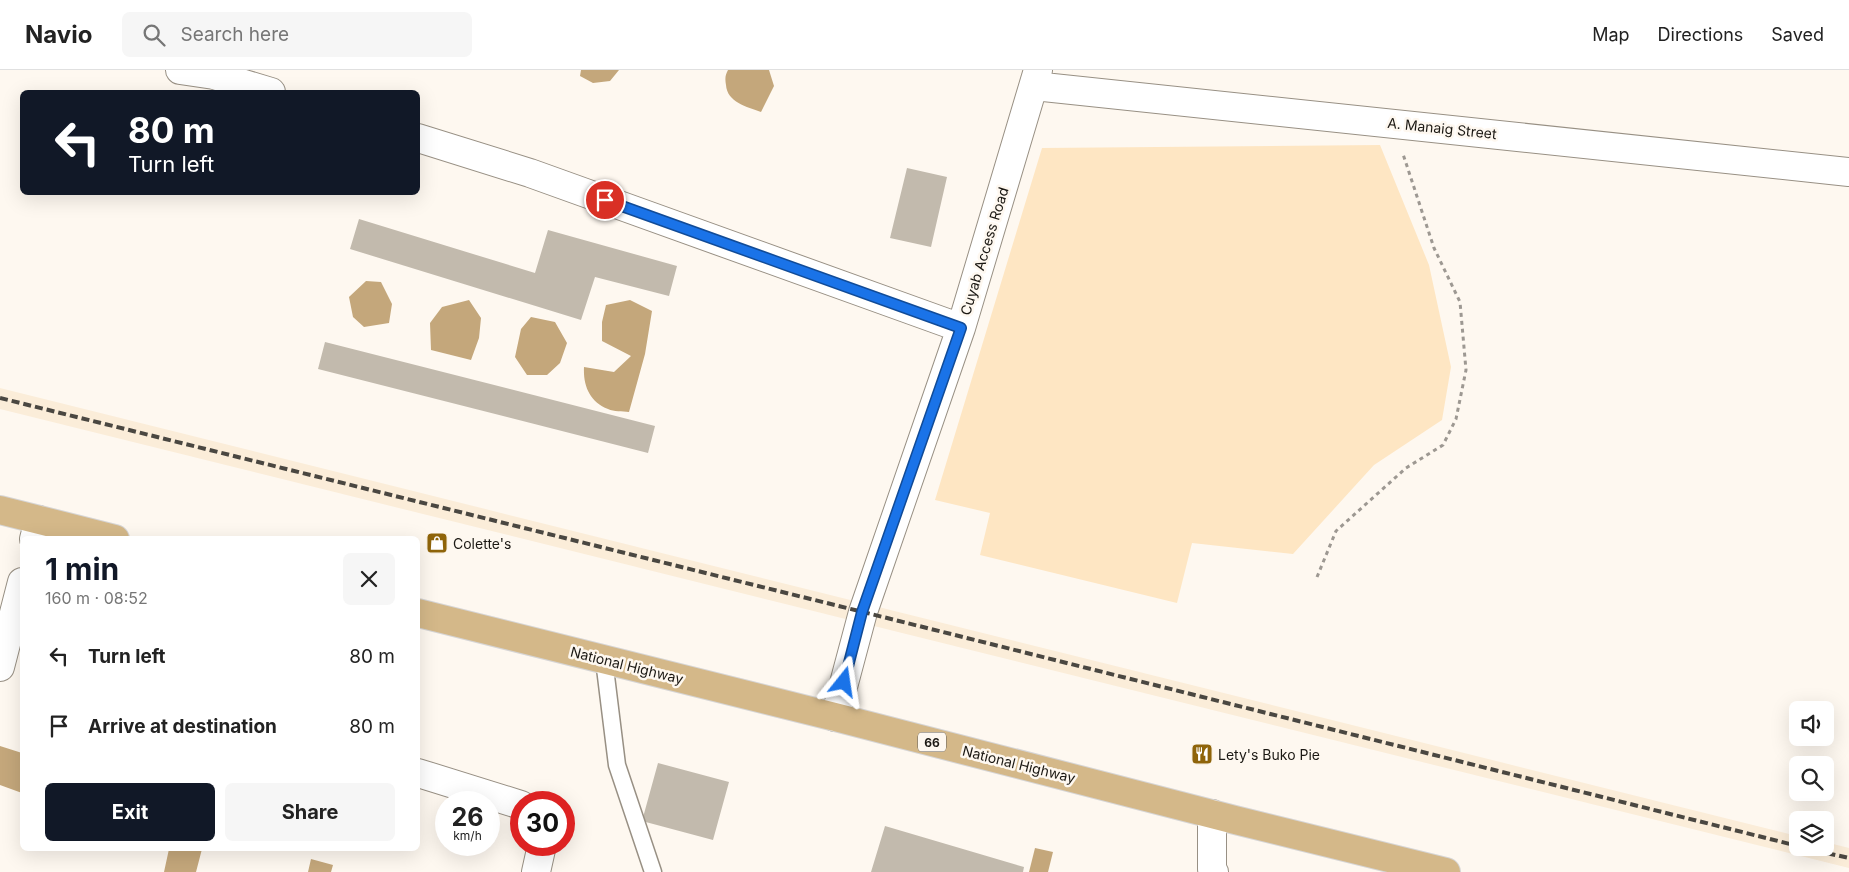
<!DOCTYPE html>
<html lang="en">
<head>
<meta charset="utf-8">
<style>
  body { margin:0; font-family:Inter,sans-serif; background:#f6f6f6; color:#222; height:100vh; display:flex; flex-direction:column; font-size:19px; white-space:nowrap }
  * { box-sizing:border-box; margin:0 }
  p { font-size:16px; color:#767676 }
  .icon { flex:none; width:28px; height:28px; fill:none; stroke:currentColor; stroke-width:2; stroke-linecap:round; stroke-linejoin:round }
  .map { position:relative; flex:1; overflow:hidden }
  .side { position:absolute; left:20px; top:466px; width:400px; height:315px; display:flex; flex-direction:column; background:#fff; border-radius:8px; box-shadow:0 5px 20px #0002 }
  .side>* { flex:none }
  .guide { position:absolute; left:20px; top:20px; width:400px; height:105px; border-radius:8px; box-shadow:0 5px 20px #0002; background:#111827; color:#fff; overflow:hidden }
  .fabs { position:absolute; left:1789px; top:631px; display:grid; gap:10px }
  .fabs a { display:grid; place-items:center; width:45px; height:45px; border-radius:8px; background:#fff; box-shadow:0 5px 20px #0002; font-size:25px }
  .speed { position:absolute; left:435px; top:721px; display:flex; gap:10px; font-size:25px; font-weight:700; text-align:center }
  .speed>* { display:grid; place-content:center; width:65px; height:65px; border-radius:50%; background:#fff; box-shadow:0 5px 20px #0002; line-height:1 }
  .speed small { font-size:12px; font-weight:400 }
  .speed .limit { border:8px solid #d22; background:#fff; color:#111 }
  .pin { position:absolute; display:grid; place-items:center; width:42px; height:42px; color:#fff; margin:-21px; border:2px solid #fff; border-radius:50%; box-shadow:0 1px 5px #0007 }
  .me { position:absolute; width:55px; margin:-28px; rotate:15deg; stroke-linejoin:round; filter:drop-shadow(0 0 4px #0008) }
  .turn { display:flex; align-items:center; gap:18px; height:105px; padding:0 25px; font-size:22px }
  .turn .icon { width:65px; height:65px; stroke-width:2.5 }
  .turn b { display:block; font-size:35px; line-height:42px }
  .round { display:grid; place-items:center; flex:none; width:52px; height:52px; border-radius:8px; background:#f6f6f6 }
  .summary { display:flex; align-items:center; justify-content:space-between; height:85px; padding:0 25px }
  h1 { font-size:30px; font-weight:700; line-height:38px; color:#111827 }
  .action { display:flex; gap:10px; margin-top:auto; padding:10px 25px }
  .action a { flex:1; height:58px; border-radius:8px; background:#111827; color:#fff; font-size:20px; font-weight:700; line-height:58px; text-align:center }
  .action a+a { background:#f6f6f6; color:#222 }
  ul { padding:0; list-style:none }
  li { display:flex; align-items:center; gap:15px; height:70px; padding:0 25px }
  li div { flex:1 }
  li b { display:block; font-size:19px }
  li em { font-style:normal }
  header { display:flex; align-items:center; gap:30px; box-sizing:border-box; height:70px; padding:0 25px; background:#fff; border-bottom:1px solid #e0e0e0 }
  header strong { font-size:24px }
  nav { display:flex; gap:28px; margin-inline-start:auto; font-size:18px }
  .search { width:350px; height:45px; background:#f6f6f6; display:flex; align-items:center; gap:12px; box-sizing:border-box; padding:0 18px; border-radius:8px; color:#767676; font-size:19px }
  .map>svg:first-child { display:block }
  .built { fill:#fbedd9 }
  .green { fill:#fee6c3 }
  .water { fill:#c4a77b }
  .building { fill:#c2baad }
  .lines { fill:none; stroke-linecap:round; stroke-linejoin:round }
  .lane-casing { stroke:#989084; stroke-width:19 }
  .street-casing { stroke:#989084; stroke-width:30 }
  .primary-casing { stroke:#d6d5d5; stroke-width:30 }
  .path { stroke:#9d9892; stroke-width:3; stroke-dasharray:4 4; stroke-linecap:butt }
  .lane { stroke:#fff; stroke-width:16 }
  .street { stroke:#fff; stroke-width:28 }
  .primary { stroke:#d4b889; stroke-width:28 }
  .rail { stroke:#4a4741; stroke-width:4; stroke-dasharray:8 4; stroke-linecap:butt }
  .route-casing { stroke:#114b97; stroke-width:12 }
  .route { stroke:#1a73e8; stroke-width:9 }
  .labels { text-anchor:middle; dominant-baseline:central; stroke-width:5; stroke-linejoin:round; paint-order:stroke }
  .shield { fill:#fef8f0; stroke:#5f5b55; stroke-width:1 }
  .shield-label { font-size:12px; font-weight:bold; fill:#1b1813 }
  .street-label { font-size:14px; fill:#1b1813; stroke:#fef8f0 }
  .poi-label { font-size:14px; fill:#1b1813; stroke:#fef8f0; text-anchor:start }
</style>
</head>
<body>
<header>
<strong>Navio</strong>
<div class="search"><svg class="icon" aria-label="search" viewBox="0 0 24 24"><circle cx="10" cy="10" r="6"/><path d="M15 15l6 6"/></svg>Search here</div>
<nav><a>Map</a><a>Directions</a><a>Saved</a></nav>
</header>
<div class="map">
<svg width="1849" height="802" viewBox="0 0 1849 802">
  <rect width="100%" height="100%" fill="#fef8f0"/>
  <!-- built -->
  <path class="built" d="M0,318l1797,448 1,12h27v-6l24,6v20l-1849,-459z"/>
  <!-- green -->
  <path class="green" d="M1380,75l49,120 22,102 -9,53 -68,45 -81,89 -101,-11 -15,60 -197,-48 10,-42 -55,-13 107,-352z"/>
  <!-- water -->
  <path class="water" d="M581,0h38l-9,11 -17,2 -13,-7z
    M728,0h41l5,16 -13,26c-14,-5 -34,-10 -35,-27 -1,-7 -1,-9 2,-15z
    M366,211l15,1 11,22 -3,19 -25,4 -11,-10 -4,-20z
    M469,230l12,18 -2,20 -8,22 -40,-10 -1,-27 12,-16z
    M630,230l22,11 -7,43 -16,58c-7,-1 -15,0 -21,-3 -18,-7 -25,-23 -24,-42l30,5 17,-16 -29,-15v-19l4,-17z
    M531,247l24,5 12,21 -7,20 -13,12h-20l-12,-18 6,-28z
    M0,676l22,7v40l-22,-8z
    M1035,778l18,4 -5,20h-19z
    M169,779h33l-6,23h-32z
    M311,789l22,6 -2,7h-23z"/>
  <!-- building -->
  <path class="building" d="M907,98l40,9 -16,70 -41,-9z
    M359,149l176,54 13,-43 129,36 -8,30 -74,-19 -14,43 -231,-71z
    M325,272l330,84 -7,27 -330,-84z
    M658,693l71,19 -16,58 -71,-19z
    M885,756l139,41 -1,5h-152z"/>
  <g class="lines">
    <!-- lane casing -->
    <g class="lane-casing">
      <path id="lane" d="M604,590l13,105 36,107"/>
    </g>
    <!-- street casing -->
    <g class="street-casing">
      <path id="street" d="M180,0l34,5 57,17
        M1034,16l815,86
        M418,68l112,35 431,155
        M34,469l5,-19
        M0,597l22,-85
        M835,647l28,-105 98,-284 77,-258
        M418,703l103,32
        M1212,744v55l2,3
        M536,802l6,-27"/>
    </g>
    <!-- primary casing -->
    <g class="primary-casing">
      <path id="primary" d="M0,440l115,29
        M418,543l417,104 400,103 211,52"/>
    </g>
    <!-- path -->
    <path class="path" d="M1317,507l19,-46 70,-63 37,-23 13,-26 10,-49 -6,-68 -26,-54 -31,-94"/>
    <!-- lane -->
    <use href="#lane" class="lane"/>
    <!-- street -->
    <use href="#street" class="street"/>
    <!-- primary -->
    <use href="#primary" class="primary"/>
    <!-- rail -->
    <path class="rail" d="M0,328l863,214 935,234
      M1804,778l45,10"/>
  </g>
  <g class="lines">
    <!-- route casing -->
    <g class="route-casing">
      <path id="route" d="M605,130l356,128 -99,284 -18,70"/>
    </g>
    <!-- route -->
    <use href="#route" class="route"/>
  </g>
  <!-- icons -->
  <defs>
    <g id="shop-square" transform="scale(1.125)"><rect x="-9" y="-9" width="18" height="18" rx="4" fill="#8f640a" stroke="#fef8f0"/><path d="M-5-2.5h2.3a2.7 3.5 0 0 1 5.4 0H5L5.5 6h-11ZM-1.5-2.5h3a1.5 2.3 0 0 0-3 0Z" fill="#fff"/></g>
    <g id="restaurant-square" transform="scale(1.125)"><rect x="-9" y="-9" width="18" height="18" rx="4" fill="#8f640a" stroke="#fef8f0"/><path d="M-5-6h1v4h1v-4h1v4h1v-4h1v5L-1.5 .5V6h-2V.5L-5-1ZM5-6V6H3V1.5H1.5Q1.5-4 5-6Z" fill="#fff"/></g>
  </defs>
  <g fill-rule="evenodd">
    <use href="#shop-square" x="437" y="473"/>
    <use href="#restaurant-square" x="1202" y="684"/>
  </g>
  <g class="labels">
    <!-- shield labels -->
    <rect class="shield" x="918" y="662.5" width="28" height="19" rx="4"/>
    <g class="shield-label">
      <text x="932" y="672">66</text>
    </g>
    <!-- street labels -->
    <g class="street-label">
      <text transform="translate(1442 58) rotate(6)">A. Manaig Street</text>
      <text transform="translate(984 181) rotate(-73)">Cuyab Access Road</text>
      <text transform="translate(627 595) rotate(14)">National Highway</text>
      <text transform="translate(1019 694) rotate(14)">National Highway</text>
    </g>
    <!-- poi labels -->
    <g class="poi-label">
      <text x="453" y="473">Colette's</text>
      <text x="1218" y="684">Lety's Buko Pie</text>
    </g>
  </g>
</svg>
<div class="fabs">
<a><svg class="icon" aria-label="sound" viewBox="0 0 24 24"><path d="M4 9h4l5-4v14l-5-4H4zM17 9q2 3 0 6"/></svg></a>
<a><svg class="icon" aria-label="search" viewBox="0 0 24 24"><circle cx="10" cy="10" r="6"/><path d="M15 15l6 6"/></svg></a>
<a><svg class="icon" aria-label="layers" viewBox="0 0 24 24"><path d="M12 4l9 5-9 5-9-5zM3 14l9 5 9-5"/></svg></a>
</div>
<div class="speed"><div>26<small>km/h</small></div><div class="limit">30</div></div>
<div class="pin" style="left:605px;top:130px;background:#d93025"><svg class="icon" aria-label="arrive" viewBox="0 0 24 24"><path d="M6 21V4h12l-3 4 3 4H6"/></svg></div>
<svg class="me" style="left:844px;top:612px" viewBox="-20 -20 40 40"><path d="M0-17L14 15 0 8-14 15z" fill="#1a73e8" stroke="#fff" stroke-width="4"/></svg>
<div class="guide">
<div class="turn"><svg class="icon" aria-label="left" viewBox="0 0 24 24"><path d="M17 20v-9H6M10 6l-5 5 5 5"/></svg><div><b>80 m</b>Turn left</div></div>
</div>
<section class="side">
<div class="summary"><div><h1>1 min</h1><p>160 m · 08:52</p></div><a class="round"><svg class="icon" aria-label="close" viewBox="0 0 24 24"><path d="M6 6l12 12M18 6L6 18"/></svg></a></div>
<ul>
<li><svg class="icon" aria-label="left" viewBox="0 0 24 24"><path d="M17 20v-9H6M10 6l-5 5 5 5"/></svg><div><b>Turn left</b></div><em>80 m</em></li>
<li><svg class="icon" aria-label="arrive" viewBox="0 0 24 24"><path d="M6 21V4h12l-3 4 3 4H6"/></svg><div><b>Arrive at destination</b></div><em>80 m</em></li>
</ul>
<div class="action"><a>Exit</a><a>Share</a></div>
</section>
</div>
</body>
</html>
